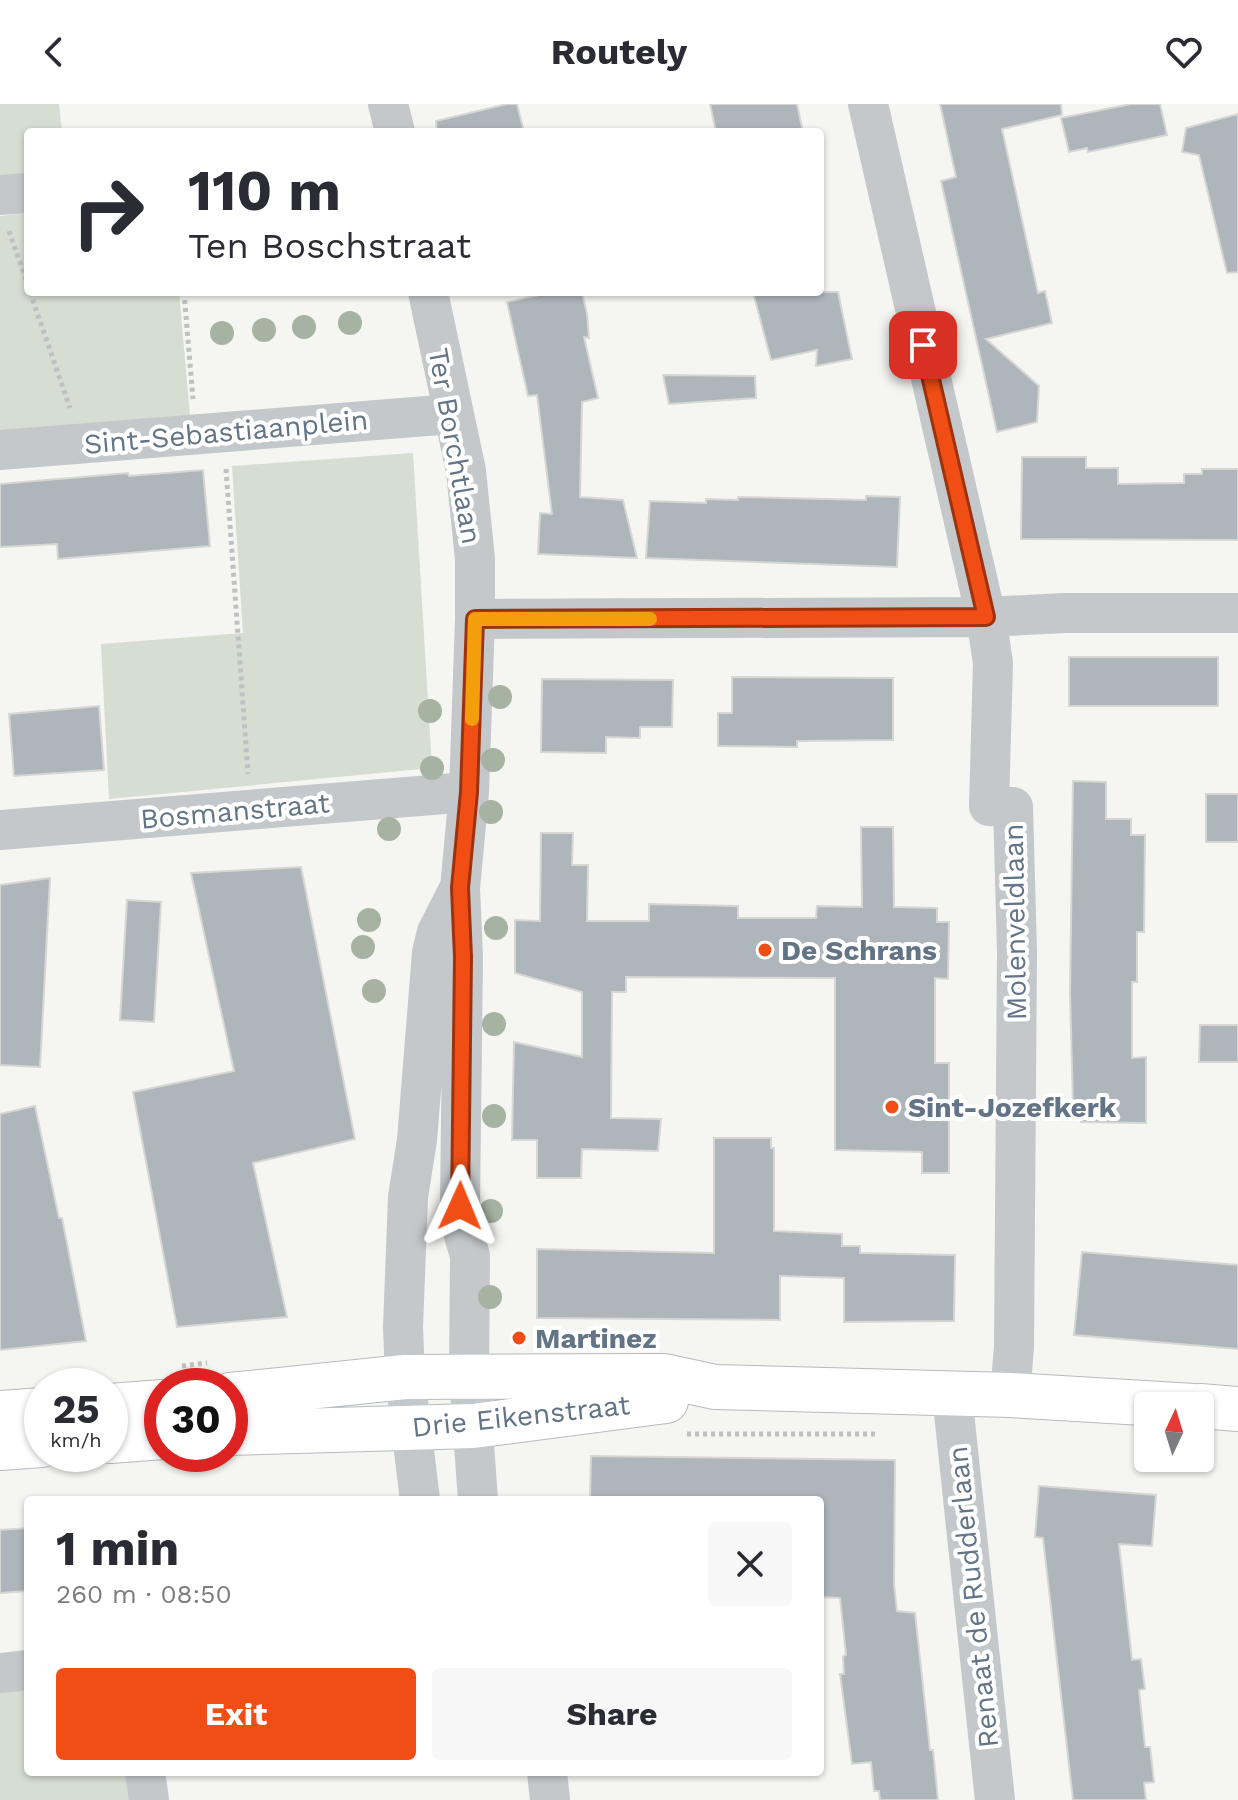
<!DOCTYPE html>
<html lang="en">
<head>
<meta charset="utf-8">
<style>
  body { margin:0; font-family:"Work Sans",sans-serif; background:#f7f7f7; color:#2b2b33; height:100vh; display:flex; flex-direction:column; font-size:30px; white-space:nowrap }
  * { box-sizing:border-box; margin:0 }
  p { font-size:26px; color:#7c7c81 }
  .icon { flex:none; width:44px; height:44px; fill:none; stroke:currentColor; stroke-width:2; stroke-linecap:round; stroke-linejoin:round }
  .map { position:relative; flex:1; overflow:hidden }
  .side { position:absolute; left:24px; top:1392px; width:800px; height:280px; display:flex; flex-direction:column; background:#fff; border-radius:8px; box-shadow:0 2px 6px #0004 }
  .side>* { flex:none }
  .banner { position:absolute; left:24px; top:24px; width:800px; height:168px; border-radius:8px; box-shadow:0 2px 6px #0004; background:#fff; color:#2b2b33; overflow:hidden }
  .needle { width:52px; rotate:4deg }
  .fabs { position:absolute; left:1134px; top:1288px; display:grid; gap:16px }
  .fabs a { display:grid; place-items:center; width:80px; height:80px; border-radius:8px; background:#fff; box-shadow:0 2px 6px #0004; font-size:40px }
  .speed { position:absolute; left:24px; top:1264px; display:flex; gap:16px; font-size:40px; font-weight:700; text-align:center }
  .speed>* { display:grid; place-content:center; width:104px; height:104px; border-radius:50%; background:#fff; box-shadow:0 2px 6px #0004; line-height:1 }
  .speed small { font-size:20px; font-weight:400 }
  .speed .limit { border:12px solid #d22; background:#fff; color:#111 }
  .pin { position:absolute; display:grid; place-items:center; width:68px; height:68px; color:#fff; margin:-34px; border-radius:16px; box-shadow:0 4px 12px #0006 }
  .me { position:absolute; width:88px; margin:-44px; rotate:1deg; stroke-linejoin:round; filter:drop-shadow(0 0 6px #0008) }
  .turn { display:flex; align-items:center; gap:28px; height:168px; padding:0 32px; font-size:36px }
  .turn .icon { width:104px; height:104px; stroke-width:2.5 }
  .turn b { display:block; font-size:56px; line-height:68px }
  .round { display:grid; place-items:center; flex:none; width:84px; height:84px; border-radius:8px; background:#f7f7f7 }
  .head { display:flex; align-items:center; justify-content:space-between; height:136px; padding:0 32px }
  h1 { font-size:48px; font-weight:700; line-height:60px }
  .cta { display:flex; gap:16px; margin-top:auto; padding:16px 32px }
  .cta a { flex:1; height:92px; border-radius:8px; background:#f14e15; color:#fff; font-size:32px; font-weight:700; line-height:92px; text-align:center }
  .cta a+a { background:#f7f7f7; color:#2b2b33 }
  header { display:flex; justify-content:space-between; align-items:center; height:104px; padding:0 32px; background:#fff; font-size:36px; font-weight:700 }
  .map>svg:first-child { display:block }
  .green { fill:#d6ddd2 }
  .building { fill:#aeb5bb; stroke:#d6d6d4; stroke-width:2 }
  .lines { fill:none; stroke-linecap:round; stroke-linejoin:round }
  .secondary-casing { stroke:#b6bbc0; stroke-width:46 }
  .path { stroke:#bec0c2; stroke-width:5; stroke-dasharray:4 4; stroke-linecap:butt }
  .street { stroke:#c4c8cb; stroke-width:40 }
  .secondary { stroke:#fff; stroke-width:44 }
  .tree { fill:#a6b2a2 }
  .route-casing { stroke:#9d330e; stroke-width:20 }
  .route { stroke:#f14e15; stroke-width:14 }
  .slow { stroke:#f59e0b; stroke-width:14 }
  .poi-dot { fill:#f14e15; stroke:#fff; stroke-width:3 }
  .labels { text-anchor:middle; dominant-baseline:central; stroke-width:8; stroke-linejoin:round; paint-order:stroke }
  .street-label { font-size:28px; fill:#627485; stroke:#fff }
  .poi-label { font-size:28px; font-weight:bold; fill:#627485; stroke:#fff; text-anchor:start }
</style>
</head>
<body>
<header><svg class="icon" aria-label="back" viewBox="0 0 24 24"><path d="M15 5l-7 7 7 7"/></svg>Routely<svg class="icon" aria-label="heart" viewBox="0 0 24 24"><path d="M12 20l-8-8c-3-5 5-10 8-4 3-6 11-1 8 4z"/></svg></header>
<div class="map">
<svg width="1238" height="1696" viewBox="0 0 1238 1696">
  <rect width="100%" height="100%" fill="#f5f5f1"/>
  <!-- green -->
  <path class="green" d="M0,0h59l3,28h-34v46l-28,2z
    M28,109v79h151l11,124 -190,15v-215z
    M413,349l19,315 -323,31 -8,-155 142,-11 -11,-167z
    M28,1585v83h106l3,28h-137v-107z"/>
  <!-- building -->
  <path class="building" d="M507,0h10l7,28h-87l-1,-11z
    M710,0h87l6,28h-87z
    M940,0h121l1,11 -60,14 36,164 7,-2 7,32 -66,16 53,47 -2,36 -40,10 -56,-251 15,-4z
    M1131,0h29l7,31 -79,17 -1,-4 -18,4 -8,-34z
    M1238,10v158l-11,1 -28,-118 -17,-3 4,-24z
    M553,188h29l5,22 2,24 -5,-1 14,61 -16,4 -2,95 43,3 14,58 -99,-4 2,-41 12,1 -15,-119 -9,1 -21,-94z
    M753,188h85l14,67 -36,7 1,-16 -46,10z
    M663,271l92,1 1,22 -87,6z
    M1022,353h64v11h32v16l66,-1v-9h18v-5h36v71l-217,-1z
    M203,366l7,76 -152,13 -1,-15 -57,3v-63l128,-11 1,3z
    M866,392l34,1 -3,70 -251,-9 4,-57 56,2v-4l32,1v-3l128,3z
    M1069,553h149v49h-149z
    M732,573l161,1v62l-96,1v6l-79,-1v-33h14z
    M542,575l131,1 -1,47h-32v11l-34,-1v16l-65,-1z
    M99,602l5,64 -90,6 -5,-62z
    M1073,677l33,1v37h25v16h14l-1,97h-7v50h-5v76l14,-1v66l-65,-1v-18l-8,1 -3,-112z
    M1206,690h32v48h-32z
    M861,723h32l1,80 43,1v14h12l-1,57 -13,-1v85h14v110h-27v-21l-87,-2v-172l-209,-1v15h-14l-1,126 50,1 -3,32 -76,-2 -1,29h-44v-38h-25l2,-98 68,15v-65l-67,-19v-53l25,1 1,-88h32l-1,32h16l-1,56h62v-17l89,2v12h78l1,-12 45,1z
    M301,763l54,272 -102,24 34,154 -110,10 -44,-235 101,-21 -43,-198z
    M50,774l-10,189 -40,-2v-180z
    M127,796l34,2 -7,120 -34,-2z
    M1200,921h38v37h-39z
    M35,1002l24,112h3l24,123 -86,9v-236z
    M714,1034h57v10h3v83l68,3v12h18v7l95,2 -1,66 -110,1v-44l-64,-2v44l-243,-2v-69l177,4z
    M1082,1148l156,13v84l-164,-14z
    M591,1352l304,4 -1,124 3,27 18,2 15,137h3l5,50h-58l-1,-9h-5l-3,-29 -19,2 -12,-90h4l-1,-18 3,-1 -6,-57 -20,-1v-97h-230z
    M1039,1382l117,9 -4,51 -33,-2 13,116 9,-1 4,30 -6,1 6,57h5l4,35 -10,1 2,17h-73l-30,-262 -8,-1z
    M28,1424v63l-28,2v-63z"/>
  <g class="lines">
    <!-- secondary casing -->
    <g class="secondary-casing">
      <path id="secondary" d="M230,1291l175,-18 259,-1 51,11 295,8 184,11
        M110,1302l52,-4
        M1200,1302l38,3
        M0,1309l42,-3
        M230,1329l243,-7 193,-25
        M110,1337l52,-4
        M0,1344l42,-3"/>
    </g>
    <!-- path -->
    <path class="path" d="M9,127l19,54
      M30,188l40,116
      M184,188l9,107
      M226,365l22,305
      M182,1262l25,-3
      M687,1330h190"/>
    <!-- street -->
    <path class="street" d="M388,0l7,28
      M868,0l118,513 7,46 -4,143 24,1 4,145 -3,395 -4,48
      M0,91l28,-2
      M428,188l38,179 9,88v60l-6,173 -9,96 3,69 -3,249 1,19 9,31 -1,119 9,125
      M0,346l452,-36
      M475,515l511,-2 78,-4h174
      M0,726l469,-38
      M952,1290l43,406
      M420,1396l-15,-123 -2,-50 5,-130 9,-57 15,-187 5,-21 21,-41
      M0,1569l28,-3
      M145,1668l4,28
      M547,1668l3,28"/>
    <!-- secondary -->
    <use href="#secondary" class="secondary"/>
  </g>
  <!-- trees -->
  <g class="tree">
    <circle cx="350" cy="219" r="12"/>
    <circle cx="304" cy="223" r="12"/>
    <circle cx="264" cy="226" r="12"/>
    <circle cx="222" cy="229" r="12"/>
    <circle cx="500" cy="593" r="12"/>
    <circle cx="430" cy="607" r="12"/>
    <circle cx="493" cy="656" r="12"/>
    <circle cx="432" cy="664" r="12"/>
    <circle cx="491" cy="708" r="12"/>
    <circle cx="389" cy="725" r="12"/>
    <circle cx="369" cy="816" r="12"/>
    <circle cx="496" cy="824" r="12"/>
    <circle cx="363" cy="843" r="12"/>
    <circle cx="374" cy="887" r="12"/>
    <circle cx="494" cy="920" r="12"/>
    <circle cx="494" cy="1012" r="12"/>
    <circle cx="491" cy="1107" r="12"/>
    <circle cx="490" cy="1193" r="12"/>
  </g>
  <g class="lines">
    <!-- route casing -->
    <g class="route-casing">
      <path id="route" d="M460,1102l3,-249 -3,-69 9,-96 6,-173 511,-2 -63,-272"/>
    </g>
    <!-- route -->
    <use href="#route" class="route"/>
    <!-- slow -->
    <path class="slow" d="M472,615l3,-100h175"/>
  </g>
  <!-- markers -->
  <g class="poi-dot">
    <circle cx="765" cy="846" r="8"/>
    <circle cx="892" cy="1003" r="8"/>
    <circle cx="519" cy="1234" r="8"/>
  </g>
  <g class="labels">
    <!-- street labels -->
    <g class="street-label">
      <text transform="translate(226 328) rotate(-5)">Sint-Sebastiaanplein</text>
      <text transform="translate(455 342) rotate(80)">Ter Borchtlaan</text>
      <text transform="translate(235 707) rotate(-5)">Bosmanstraat</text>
      <text transform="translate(1015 818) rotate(-91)">Molenveldlaan</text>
      <text transform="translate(521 1312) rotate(-6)">Drie Eikenstraat</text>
      <text transform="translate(973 1493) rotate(-96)">Renaat de Rudderlaan</text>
    </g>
    <!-- poi labels -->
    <g class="poi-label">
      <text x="781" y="846">De Schrans</text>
      <text x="908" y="1003">Sint-Jozefkerk</text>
      <text x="535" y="1234">Martinez</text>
    </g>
  </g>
</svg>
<div class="fabs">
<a><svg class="needle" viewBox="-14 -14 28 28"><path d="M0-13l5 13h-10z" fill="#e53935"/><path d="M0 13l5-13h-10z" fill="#7c7c81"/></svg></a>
</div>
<div class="speed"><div>25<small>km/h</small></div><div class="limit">30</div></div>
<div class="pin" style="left:923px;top:241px;background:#d93025"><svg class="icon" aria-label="arrive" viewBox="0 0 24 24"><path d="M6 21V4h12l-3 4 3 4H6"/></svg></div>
<svg class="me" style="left:460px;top:1102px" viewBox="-20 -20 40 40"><path d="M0-17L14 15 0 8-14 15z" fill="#f14e15" stroke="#fff" stroke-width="4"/></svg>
<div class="banner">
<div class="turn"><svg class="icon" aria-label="right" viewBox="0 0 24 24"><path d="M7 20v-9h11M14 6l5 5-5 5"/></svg><div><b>110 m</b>Ten Boschstraat</div></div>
</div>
<section class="side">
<div class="head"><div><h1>1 min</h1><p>260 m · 08:50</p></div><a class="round"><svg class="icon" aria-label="close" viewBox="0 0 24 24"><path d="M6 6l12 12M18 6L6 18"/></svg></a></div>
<div class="cta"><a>Exit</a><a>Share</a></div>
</section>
</div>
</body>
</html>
